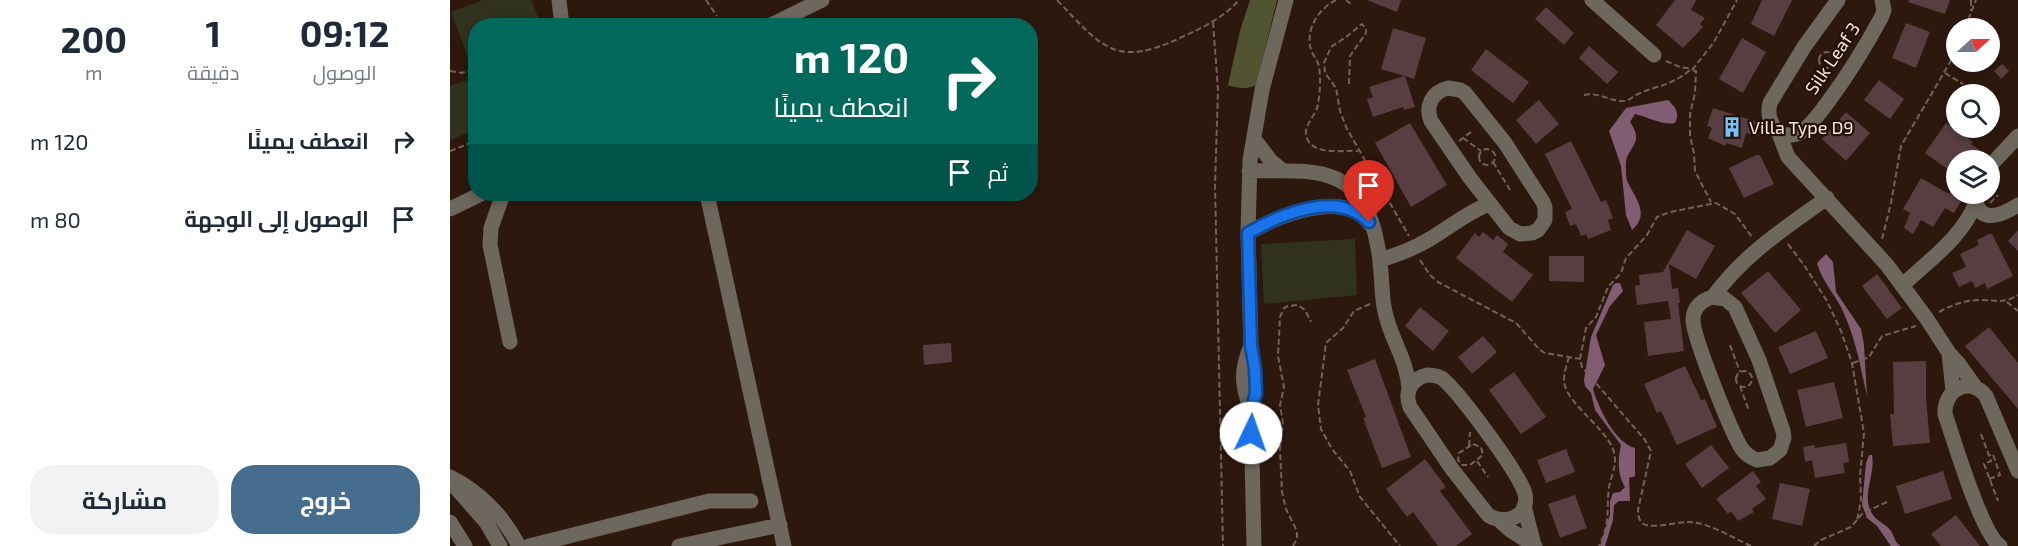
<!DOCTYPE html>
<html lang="ar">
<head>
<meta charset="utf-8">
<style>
  body { margin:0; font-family:"Exo 2",Cairo,sans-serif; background:#f2f2f3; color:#1f2937; direction:rtl; height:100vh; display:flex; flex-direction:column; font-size:22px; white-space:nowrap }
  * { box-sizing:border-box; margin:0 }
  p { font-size:20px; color:#747a83 }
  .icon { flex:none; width:33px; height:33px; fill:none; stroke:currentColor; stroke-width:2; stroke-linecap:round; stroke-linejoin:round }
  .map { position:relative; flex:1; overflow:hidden; direction:ltr }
  .panel { display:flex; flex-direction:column; background:#fff; width:450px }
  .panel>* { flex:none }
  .top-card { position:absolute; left:18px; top:18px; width:570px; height:183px; border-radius:24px; box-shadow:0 3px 9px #0003; direction:rtl; background:#00695c; color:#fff; overflow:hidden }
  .needle { width:39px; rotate:69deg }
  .tools { position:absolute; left:1496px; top:18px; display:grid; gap:12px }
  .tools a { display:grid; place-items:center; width:54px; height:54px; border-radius:50%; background:#fff; box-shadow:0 3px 9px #0003; font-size:30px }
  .pin { position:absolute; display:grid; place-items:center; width:51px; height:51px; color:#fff; margin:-62px -26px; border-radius:50% 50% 50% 0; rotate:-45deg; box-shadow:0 0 6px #0007 }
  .pin .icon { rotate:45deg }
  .me { position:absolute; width:66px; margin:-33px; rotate:3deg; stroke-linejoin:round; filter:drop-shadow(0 0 4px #0008) }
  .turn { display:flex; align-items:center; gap:21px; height:126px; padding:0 30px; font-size:27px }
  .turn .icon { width:78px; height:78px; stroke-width:2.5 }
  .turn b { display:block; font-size:42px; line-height:51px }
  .then { display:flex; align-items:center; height:57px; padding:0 30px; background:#0003; gap:12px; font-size:22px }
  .eta { display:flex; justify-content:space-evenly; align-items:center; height:102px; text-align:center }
  .eta b { font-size:36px; font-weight:700; line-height:42px }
  .button { display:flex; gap:12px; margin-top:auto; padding:12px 30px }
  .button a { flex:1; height:69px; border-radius:24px; background:#466d8d; color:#fff; font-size:24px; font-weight:700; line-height:69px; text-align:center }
  .button a+a { background:#f2f2f3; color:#1f2937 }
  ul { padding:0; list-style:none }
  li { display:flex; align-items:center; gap:18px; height:78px; padding:0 30px }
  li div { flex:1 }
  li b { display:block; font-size:22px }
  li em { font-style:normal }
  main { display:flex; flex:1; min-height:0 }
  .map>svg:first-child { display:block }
  .green { fill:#30321e }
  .forest { fill:#515430 }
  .water { fill:#805d73 }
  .building { fill:#583e40 }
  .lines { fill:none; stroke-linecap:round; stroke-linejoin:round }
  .path { stroke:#746158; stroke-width:2; stroke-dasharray:6 3; stroke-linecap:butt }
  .minor { stroke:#6d675e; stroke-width:15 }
  .route-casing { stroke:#114b97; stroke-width:15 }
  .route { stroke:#1a73e8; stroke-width:10 }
  .labels { text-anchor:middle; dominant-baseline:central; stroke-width:4.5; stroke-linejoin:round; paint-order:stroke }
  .street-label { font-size:18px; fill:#f7e8e1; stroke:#230f06 }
  .poi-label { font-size:18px; fill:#f7e8e1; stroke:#230f06; text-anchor:start }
</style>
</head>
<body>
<main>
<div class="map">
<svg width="1568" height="546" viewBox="0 0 1568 546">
  <rect width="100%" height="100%" fill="#2d180e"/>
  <!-- green -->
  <path class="green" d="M33,0h48l10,25 -65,1 -1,31 -6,3 -18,-48z
    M17,80l8,23v27l-25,10v-54z
    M905,239l2,56 -93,9 -3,-60z"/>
  <!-- forest -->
  <path class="forest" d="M800,0h27l-21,85c-8,5 -20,3 -28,0l12,-54z"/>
  <!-- water -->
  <path class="water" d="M1218,100c8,8 12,13 7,23 -11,3 -27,-6 -40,-9l-5,8c17,24 -7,25 -4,47 0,4 0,10 2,14 8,16 22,31 4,47l-6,-15 -5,-49 -12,-35 17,-23z
    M1376,254l7,8 3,30 25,37 3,16 3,51c-6,-27 -11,-55 -22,-80 -7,-19 -23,-33 -28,-53z
    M1166,283h4l3,8 -13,15 -14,29 9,30 -12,24c5,18 22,54 42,59v28l-6,2 1,23h-11l-5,4 -1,15 -8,26h-5l10,-32v-13l3,-8 7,-1 5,-5c-8,-12 -7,-29 -4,-42l-26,-35 -4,-17 -6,-7 -1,-6 7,-43 22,-52z
    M1419,455h3c4,19 -12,43 1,60 5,7 13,9 18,16 4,6 3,11 10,15h-10l-14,-20 -10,-8 -5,-13 4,-42z"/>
  <!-- building -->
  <path class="building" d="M917,0h34l-4,12z
    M1225,0h21l-5,10 14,8 -5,6 3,3 -20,21 -27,-23z
    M1312,0h30l-18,36 -23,-12z
    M1459,0h41l-5,14 -37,-12z
    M1096,7l28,26 -10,12 -29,-26z
    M1456,23l24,9 -14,36 -24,-10z
    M943,28l33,10 -12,41 -9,-3 10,31 -11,3 -1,-3 -30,10 -6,-18 6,-2 -4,-10 35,-11 -23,-7z
    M1292,38l24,14 -23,41 -24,-14z
    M1139,46l29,26 -11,12 -28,-26z
    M1036,49l43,33 -16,21 -42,-33z
    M1552,64l7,7 -8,8 -7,-8z
    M1429,80l25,19 -14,20 -26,-19z
    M1089,100l20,24 -23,20 -20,-24z
    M1263,108l44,14 -4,13 -7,-2 -4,15 -16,-5 -1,3 -17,-8 4,-10 -5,-2z
    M1396,112l24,21 -24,28 -24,-22z
    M960,123l37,62 -36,22 -36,-64z
    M1496,123l27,19 -2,2 16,11 -5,5h-26v10l-4,-3 -2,4 -25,-18z
    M1121,141l30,61 5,-2 7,18 -5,2 3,10 -23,9 -2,-5 -5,2 -5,-12 -6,2 -5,-14 7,-3 -27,-55z
    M1306,155h4l14,29 -30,14 -15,-30z
    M1471,178l28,16 2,-4 12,8 -9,15 -9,-5 -12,19 -12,-7 -8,14 -9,-6 6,-15 -7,-4z
    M1237,230l28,16 -19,33 -27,-15 3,25 6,-1 2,15h-2l6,48 -36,5 -4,-34 27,-3 -3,-18 -31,4 -2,-19 5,-1 -1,-10 24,-3z
    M1568,230v21l-10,-10z
    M1033,232l10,8 4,-5 11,9 -5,8 30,23 -21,27 -56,-44 19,-25 4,4z
    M1539,234h3l21,42 -26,13 -2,-6 -10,5 -3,-7 -13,6 -7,-14 14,-6 -6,-13 19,-9 -2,-5z
    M1099,256h35v26l-35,-1z
    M1318,271l33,39 -26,23 -34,-40z
    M1427,274l25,34 -15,11 -25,-33z
    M970,307l29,24 -16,20 -28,-25z
    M1539,327l29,36v46l-53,-63z
    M1366,331l12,27 -38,16 -12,-27z
    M1033,336l14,16 -25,22 -14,-17z
    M501,343l1,19 -28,3 -1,-20z
    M925,359l36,98 -29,11 -19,-50 3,-1 -19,-47z
    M1476,361v37l4,45 -37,3 -3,-32h4l-1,-52z
    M1235,366l16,34 4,-1 12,28 -40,18 -16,-34 -4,2 -13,-29z
    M1064,372l32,45 -25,17 -32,-44z
    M1384,382l9,36 -37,9 -9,-37z
    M1396,443l3,19 -6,1 2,10 -30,5 -3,-18 -7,2 -2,-15 11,-2 1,3z
    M1261,445l18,23 -27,20 -17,-24z
    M1116,449l9,23 -29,11 -9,-23z
    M975,459l21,28 -6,4 32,43 -16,12h-18l-25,-34 -6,5 -21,-28z
    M1303,471l8,11 -5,4 10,13 -14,10 2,3 -16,9 -7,-10 -3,3 -12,-15z
    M1493,471l9,28 -47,15 -9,-28z
    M1330,483l30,6 -8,37 -30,-7z
    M1125,495l12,33 -27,10 -12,-34z
    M1506,515l24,31h-39l-10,-12z"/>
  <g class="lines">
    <!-- path -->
    <path class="path" d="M256,0l11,16
      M607,0c45,47 58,69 125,37 22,-10 41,-19 57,-37
      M886,0c-18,9 -31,30 -25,50 2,6 7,10 8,17 2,11 1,26 -1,37 -2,14 -19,23 -9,38 9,13 35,8 49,9
      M896,0l6,5
      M1521,0v11
      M763,22l5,68 -3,95 8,361
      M1515,28l11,-28
      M1369 60a8 8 0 1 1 16 0a8 8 0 1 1-16 0Z
      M1381,54l16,-22
      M1216,61l14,6 13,2 21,-27 23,-42
      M0,71l12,2 14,-5
      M1495,73l18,11
      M899,84l1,-28 16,-23v-4l-4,-5 -16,13 -15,10 -7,16 1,10 11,15 4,23 7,18 62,107
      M1357,90l16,-23
      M1134,95c14,-3 23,5 37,6 7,1 11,-4 17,-7 22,-10 31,-7 52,-24l6,1 -1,22 -5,21v22l4,17 1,18 16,31
      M1013,138l18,13
      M1009,141l12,-9
      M1029 157a8 8 0 1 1 16 0a8 8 0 1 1-16 0Z
      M0,151l26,-10
      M1043,162l17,28
      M1540,203l8,-8
      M1432,239l9,-36 10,-57 55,-94
      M1338,244l16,21 23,36 14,30 11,32 12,70 -4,43 1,24 -4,21
      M970,260l10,15 8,7 78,41 24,27 5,3 35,6
      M1557,302l11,9
      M920,304l-16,7 -11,17 -17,15 -8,62 3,24 11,20 18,22 10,26 40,49
      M1489,312c13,-7 26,-12 42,-12 15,0 23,4 37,-5
      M1280,345l10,27
      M1119,357c-2,7 -5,15 -5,23 0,21 39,46 48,67 7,14 0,26 -3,40 -3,23 2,35 -10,59
      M1403,363l16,-6 13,-21 34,-10
      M1286 379a8 8 0 1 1 16 0a8 8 0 1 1-16 0Z
      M1290,386l9,25
      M1531,434l10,27 -7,3 14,37
      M1023,444l8,3 2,8 -13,10h-8l-4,-5 1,-7z
      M1019,446l1,-14
      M1027,461l11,16
      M1539,479l11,-4 -7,-21 -3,1
      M843,546l4,-7v-8l-11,-22 -4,-17 -2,-43 3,-26 -3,-18 4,-18 -6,-31 2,-39 4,-9 4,-2 10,-1 7,5 6,12
      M1301,546c-20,-9 -41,-23 -62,-24 -12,0 -32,6 -43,3 -7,-2 -8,-9 -8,-15l13,-59 -6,-11 -63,-73 -2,-8 6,-31 10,-11 12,-30 13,-14 5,-15 21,-23 10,-18 13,-5 46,-9 19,11 17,23
      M1364,546l7,-6 30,-13 12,-14 24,-11"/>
    <!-- minor -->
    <path class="minor" d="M109,0l3,26
      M1142,0l62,55
      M1388,0l-34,47 -34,56c-6,22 14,42 34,27 9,-7 17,-19 24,-28 20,-27 38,-56 54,-86l2,-6 -2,-10
      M319,26l53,-26
      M998,88l12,2 5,3 40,50 38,59 2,5v13l-7,10 -6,3 -12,1 -11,-6 -39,-50 -39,-57c-6,-15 1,-29 17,-33z
      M1328,131l10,26 99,108 40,54 22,34 10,11 17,24
      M804,139l17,22 11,9
      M1539,167l29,-31
      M799,171c70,-1 115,-6 129,77 4,20 3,40 6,59 5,31 23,50 25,82
      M53,194l-12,34 -1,17 20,97
      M257,194l77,352
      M1525,196c3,30 27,19 43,9
      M0,209l31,-15
      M798,233c32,-18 97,-45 123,-8
      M930,260c17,-5 33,-11 48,-20 21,-12 38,-27 61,-36
      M1453,285c26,-25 60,-48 73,-83
      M1263,297l12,2 10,8 24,53 24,71 1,7 -4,12 -10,8 -13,2c-5,-2 -11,-5 -15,-11 -10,-15 -49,-112 -49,-129 0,-13 9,-20 20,-23z
      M1263,297c31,-43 71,-68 114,-99
      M801,346c-11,25 -9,39 0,65
      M1499,353l4,38
      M977,375c6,0 13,1 17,5 17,15 76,94 81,114 5,23 -21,32 -37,21l-36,-46 -42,-62c-6,-15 1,-28 17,-32z
      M0,477c30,15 54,40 69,69
      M7,489l29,33 14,24
      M1074,506l10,39
      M1049,520l11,10 25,16
      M0,522l15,24
      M79,546l180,-45h42
      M229,546l101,-21
      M804,546l-3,-135c6,-23 4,-42 0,-65l-3,-113 2,-73 12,-70 24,-90
      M1550,546c-19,-13 -46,-106 -55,-132 -1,-25 24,-38 41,-18l32,75"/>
  </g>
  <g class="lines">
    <!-- route casing -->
    <g class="route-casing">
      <path id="route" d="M801,433v-22l5,-18 -1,-24 -4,-23 -3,-113c33,-19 90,-43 121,-11"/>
    </g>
    <!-- route -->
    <use href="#route" class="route"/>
  </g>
  <!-- icons -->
  <defs>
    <g id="building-bare" transform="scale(1.62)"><path d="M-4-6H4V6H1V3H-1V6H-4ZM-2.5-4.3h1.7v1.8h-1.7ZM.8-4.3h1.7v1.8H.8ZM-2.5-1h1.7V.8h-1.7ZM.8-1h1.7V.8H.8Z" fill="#75c0f6" stroke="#230f06" stroke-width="2.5" paint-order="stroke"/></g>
  </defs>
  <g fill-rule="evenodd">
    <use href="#building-bare" x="1282" y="127"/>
  </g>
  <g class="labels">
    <!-- street labels -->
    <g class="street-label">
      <text transform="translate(1382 58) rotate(-56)">Silk Leaf 3</text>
    </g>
    <!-- poi labels -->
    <g class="poi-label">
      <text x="1299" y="127">Villa Type D9</text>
    </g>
  </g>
</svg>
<div class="tools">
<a><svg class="needle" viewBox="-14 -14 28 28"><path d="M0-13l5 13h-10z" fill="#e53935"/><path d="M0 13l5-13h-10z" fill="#747a83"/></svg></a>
<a><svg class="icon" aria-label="search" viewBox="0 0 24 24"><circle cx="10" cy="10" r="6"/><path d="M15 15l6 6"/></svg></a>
<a><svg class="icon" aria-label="layers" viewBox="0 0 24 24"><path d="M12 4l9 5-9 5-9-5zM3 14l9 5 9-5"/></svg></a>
</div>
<div class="pin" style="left:919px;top:222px;background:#d93025"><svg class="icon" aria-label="arrive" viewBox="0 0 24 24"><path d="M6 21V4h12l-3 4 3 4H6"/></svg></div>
<svg class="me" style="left:801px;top:433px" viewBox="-20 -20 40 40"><circle r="19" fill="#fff"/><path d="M0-13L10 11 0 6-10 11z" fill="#1a73e8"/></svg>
<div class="top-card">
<div class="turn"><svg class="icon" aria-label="right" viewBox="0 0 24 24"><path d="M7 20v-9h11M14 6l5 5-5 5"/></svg><div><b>120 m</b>انعطف يمينًا</div></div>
<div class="then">ثم<svg class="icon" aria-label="arrive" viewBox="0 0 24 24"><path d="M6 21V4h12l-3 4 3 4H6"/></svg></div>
</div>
</div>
<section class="panel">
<div class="eta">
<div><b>09:12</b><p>الوصول</p></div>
<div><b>1</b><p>دقيقة</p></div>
<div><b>200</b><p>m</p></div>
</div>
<ul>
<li><svg class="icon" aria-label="right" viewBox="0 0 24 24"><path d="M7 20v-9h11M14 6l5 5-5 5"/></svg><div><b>انعطف يمينًا</b></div><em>120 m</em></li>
<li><svg class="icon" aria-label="arrive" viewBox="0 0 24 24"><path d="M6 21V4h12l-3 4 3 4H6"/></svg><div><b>الوصول إلى الوجهة</b></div><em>80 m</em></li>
</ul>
<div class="button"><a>خروج</a><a>مشاركة</a></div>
</section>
</main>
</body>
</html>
